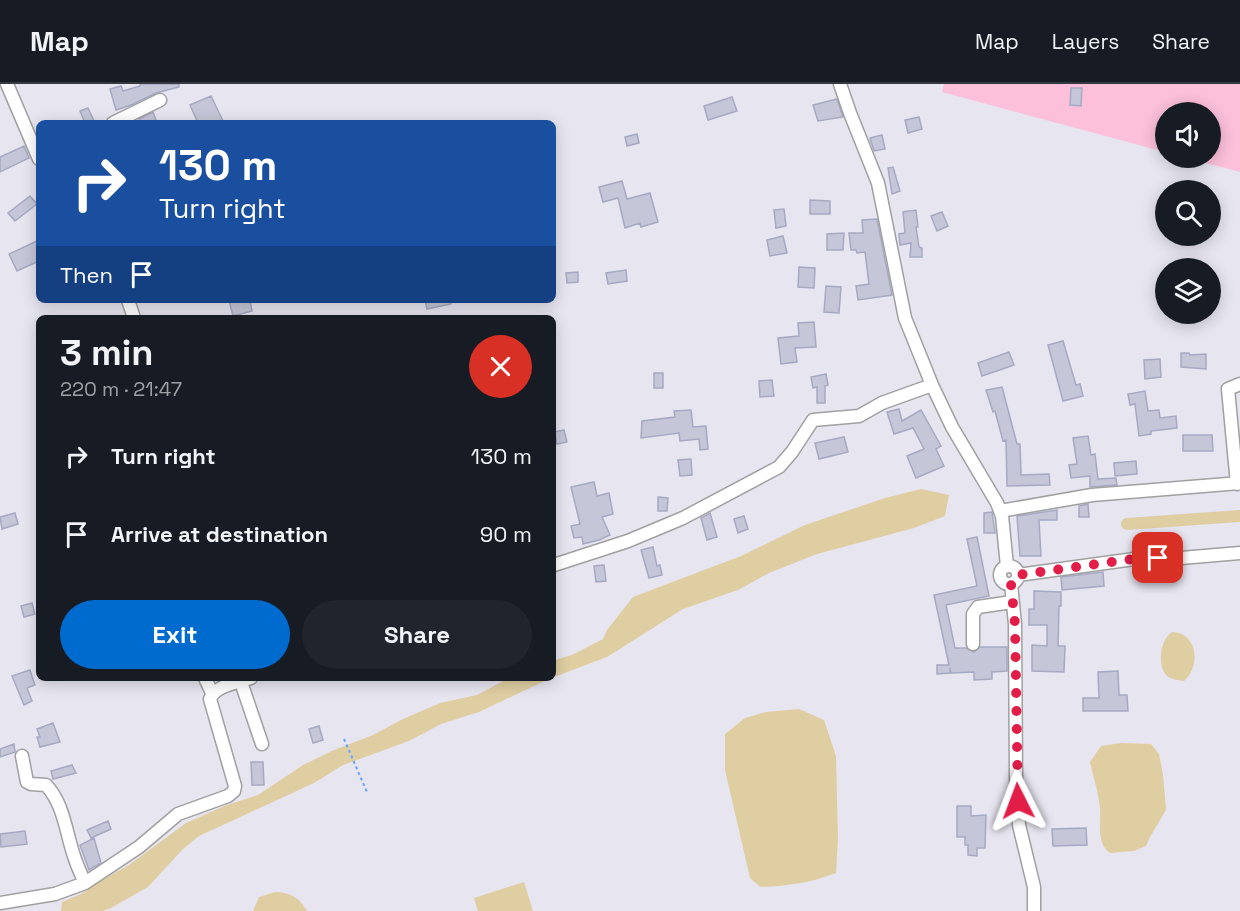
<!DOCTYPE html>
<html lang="en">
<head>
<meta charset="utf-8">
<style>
  body { margin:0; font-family:"Space Grotesk",sans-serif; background:#20242c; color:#f1f3f6; height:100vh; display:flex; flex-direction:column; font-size:22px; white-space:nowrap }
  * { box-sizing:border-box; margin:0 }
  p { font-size:20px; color:#9ea1a6 }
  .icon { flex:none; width:33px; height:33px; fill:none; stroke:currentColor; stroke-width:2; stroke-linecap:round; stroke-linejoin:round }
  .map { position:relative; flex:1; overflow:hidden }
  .sheet { position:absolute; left:36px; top:231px; width:520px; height:366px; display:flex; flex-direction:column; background:#171b24; border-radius:9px; box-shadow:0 3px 15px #0003 }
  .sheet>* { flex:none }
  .guide { position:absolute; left:36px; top:36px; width:520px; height:183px; border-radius:9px; box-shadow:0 3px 15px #0003; background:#1a4fa0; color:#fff; overflow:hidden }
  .buttons { position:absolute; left:1155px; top:18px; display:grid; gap:12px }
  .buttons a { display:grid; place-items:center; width:66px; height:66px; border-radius:50%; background:#171b24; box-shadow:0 3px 15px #0003; font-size:30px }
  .pin { position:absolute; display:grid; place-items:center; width:51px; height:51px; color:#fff; margin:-26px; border-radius:12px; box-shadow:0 3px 9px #0006 }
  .me { position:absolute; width:66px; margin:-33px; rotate:357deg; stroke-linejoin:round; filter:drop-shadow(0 0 4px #0008) }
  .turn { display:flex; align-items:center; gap:21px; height:126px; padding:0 24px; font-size:27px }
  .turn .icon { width:78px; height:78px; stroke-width:2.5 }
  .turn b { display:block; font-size:42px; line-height:51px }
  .then { display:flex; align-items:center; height:57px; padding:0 24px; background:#0003; gap:12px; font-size:22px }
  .round { display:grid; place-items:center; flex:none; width:63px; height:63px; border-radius:32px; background:#20242c }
  .overview { display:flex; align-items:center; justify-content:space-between; height:102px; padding:0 24px }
  h1 { font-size:36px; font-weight:700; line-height:45px }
  .primary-button { display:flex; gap:12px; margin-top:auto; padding:12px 24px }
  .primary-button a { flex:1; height:69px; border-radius:36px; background:#006bce; color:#fff; font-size:24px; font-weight:700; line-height:69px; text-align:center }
  .primary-button a+a { background:#20242c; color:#f1f3f6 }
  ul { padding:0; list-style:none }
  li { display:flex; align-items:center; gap:18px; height:78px; padding:0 24px }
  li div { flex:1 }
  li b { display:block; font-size:22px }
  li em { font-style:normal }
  header { display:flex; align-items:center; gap:36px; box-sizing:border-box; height:84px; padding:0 30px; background:#171b24; border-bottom:2px solid #363941 }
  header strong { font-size:28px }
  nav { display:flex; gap:33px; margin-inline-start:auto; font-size:21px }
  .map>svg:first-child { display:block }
  .park { fill:#fcc0da }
  .water { fill:#e0cea3 }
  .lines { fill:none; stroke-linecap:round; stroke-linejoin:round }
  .canal { stroke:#e0cea3; stroke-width:12 }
  .building { fill:#c5c6d7; stroke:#a6a9c3; stroke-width:1.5 }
  .minor-casing { stroke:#a0a0a0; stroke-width:15 }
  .path { stroke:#67a6ff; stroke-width:2; stroke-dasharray:3 3; stroke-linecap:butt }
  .minor { stroke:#fff; stroke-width:12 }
  .route { stroke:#e11d48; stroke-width:10; stroke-dasharray:0 18 }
</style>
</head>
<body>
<header>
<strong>Map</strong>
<nav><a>Map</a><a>Layers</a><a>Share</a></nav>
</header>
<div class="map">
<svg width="1240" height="827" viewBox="0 0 1240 827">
  <rect width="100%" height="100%" fill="#e7e5f0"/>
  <!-- park -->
  <path class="park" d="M944,0h296v88l-53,-14h23v-46h-44l-1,40 -223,-60z"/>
  <!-- water -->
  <path class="water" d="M921,405l28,6 -4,21 -31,12 -97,26 -48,19 -31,17 -55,19 -76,48 -53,20v-17l18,-5 31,-16 4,-9 26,-33 108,-41 64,-31 80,-27z
    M1172,548c26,1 29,34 12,49 -5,-1 -13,-1 -18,-6 -9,-11 -6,-35 6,-43z
    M509,594h42l-72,34 -38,12 -32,17 -66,24 -29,18 -115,53 -17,14 -34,37 -37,21 -8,3h-42l1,-9 19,-8 21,-14 27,-15 57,-42 41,-18 31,-10 45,-30 31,-15 39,-15 30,-16 37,-16 37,-8z
    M799,625l25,11 12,36 2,83 -2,34c-26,10 -49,13 -76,14l-10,-9 -25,-108v-36l20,-16 21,-6z
    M1121,659l30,1 8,10 4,20 3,36 -16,27 -4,9 -12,5 -24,2c-14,-10 -9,-29 -10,-44 -1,-15 -7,-32 -10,-47l11,-16z
    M524,798l9,29h-55l-4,-13z
    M275,808c15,0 25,6 32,19h-54l6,-14z"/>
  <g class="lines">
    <!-- canal -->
    <path class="canal" d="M1127,440l113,-8"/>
  </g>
  <!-- building -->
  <path class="building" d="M140,0h39v3l-23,6 -25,12 -15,5 -6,-21 11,-3 2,5 17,-5z
    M1071,4h11l-1,18 -11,-1z
    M211,12l13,27h-26l-8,-18z
    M732,13l5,14 -29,9 -4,-14z
    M837,15l6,18 -25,4 -5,-16z
    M88,24l7,15h-10l-5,-12z
    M153,28l4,11h-17l-1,-4z
    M919,33l3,12 -14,4 -3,-13z
    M637,50l2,9 -12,3 -2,-9z
    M882,51l3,14 -11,2 -4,-13z
    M24,62l5,12 -29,14v-15z
    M893,83l7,24 -8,3 -4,-26z
    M622,97l5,18 23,-6 8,29 -17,5 -1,-4 -15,5 -7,-30 -15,4 -4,-15z
    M30,112l7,8 -22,17 -7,-8z
    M810,116l20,1v13h-20z
    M784,125l2,17 -10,2 -2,-18z
    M916,126l2,17h-2l3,20 3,1v9h-12l1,-14 -11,2 -1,-11 6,-1 -2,-21z
    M942,128l6,14 -11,5 -6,-15z
    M877,135l15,76 -34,5 -2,-14 13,-2 -4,-32 -8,1 -1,-3h-5l-2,-17h14l-1,-13z
    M844,149l-1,17h-16v-16z
    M783,152l4,17 -17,3 -3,-16z
    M39,156v21l-22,10 -8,-17z
    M799,183l16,1 -1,20 -16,-1z
    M626,186l1,11 -19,3 -2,-11z
    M578,188v10l-11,1 -1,-10z
    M826,202l15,1 -2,26 -15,-1z
    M229,216h21l2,11 -19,5z
    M425,216h26v4l-24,5z
    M814,238l2,25 -21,1 2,14 -16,2 -3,-26 21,-2 -1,-13z
    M1063,257l13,44 4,-1 3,12 -20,5 -15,-56z
    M1009,268l5,13 -32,11 -4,-13z
    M1181,269h8l1,2 16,-1v15l-25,-2z
    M1160,275l1,18 -16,2 -1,-19z
    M654,289h9v15h-9z
    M826,290l2,11 -3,1v17h-8v-16l-4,1 -2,-11z
    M772,296l2,16 -14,1 -1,-16z
    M1002,303l15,57h3l1,31 28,-1 1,11 -43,1 -1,-46 -3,1 -8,-30 -2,1 -7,-22z
    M1145,307l3,20 11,-1 1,8 16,-2 1,12 -26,3v3l-12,2 -4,-32 -5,1 -2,-11z
    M899,325l3,12 19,-11 20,36 -5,3 8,17 -28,12 -9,-22 17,-7 -11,-21 -19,6 -7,-22z
    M691,326l2,17 13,-1 2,23 -8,1 -1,-11 -19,2 -1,-8 -38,5 1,-17 33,-4 -1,-6z
    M564,346l3,12 -10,2 -3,-12z
    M1183,351h29l1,16h-30z
    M1088,352l3,19 4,-1 3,25 18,-1 1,7 -27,2v-11l-19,2 -2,-13 8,-1 -4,-26z
    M844,353l4,15 -29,7 -4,-16z
    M691,375l1,16 -12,1 -2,-16z
    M1136,377l1,13 -22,2 -1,-13z
    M594,398l3,14 12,-3 4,21 -11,3 8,18 -11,5 -16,4 -1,-7 -8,1 -3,-12 9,-2 -9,-37z
    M658,413l10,1 -1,13h-9z
    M1088,420l1,13h-10v-11z
    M1057,426v10h-18l2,36h-21l-3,-40z
    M992,428l3,21h-11v-20z
    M15,429l3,11 -16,5 -2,-12z
    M710,429l7,24 -10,3 -6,-22z
    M744,432l4,13 -10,4 -4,-14z
    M977,453l12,59 -43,9 9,43h11l8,4 6,-5h27v24l-15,1v7l-18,1v-8l-23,1 -1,-5v5l-13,1v-9h12l-15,-70 43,-9 -10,-47z
    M653,463l4,19 3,-1 2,10 -13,3 -8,-28z
    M604,481l2,16 -10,1 -2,-16z
    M1103,488l1,14 -42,4 -1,-13z
    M1034,507l27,1v14h-2l-1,40h7l-1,26 -32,-1v-26l15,1v-21h-18v-16h5z
    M32,519l3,11 -11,3 -3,-11z
    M30,586l5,15 -8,3 5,13 -8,4 -12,-29z
    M1118,587l1,24h8l1,16h-45v-13h16l-1,-26z
    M53,639l7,19 -20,5 -3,-10h3l-3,-8z
    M319,642l4,14 -10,3 -4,-14z
    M14,660l1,8 -15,5v-8z
    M251,678h12l1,23h-12z
    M72,681l4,8 -23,6 -2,-8z
    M957,722h14v10l15,-1 -1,33h-8v8l-9,-1v-10h-3v-8h-8z
    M108,737l3,8 -20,9 -4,-8z
    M1086,744l1,17 -34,1 -1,-17z
    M25,747l2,13 -26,3 -1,-13z
    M94,754l7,25 -12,7 -9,-25z"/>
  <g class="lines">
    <!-- minor casing -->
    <g class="minor-casing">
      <path id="minor" d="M7,0l32,75
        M840,0l10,29 28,70 27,135 27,67 20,42 45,76 5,13 5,50
        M113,39l47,-23
        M128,216l6,18
        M1237,400l-9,-95 12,-5
        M1000,427l92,-16 148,-12
        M554,481l74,-24 55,-23 96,-51 13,-15 21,-32 46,-4 23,-13 50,-18
        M1000 491a9 9 0 1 1 18 0a9 9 0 1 1-18 0Z
        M1018,491l116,-16 47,-1 59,-5
        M1011,500l4,40 1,154 3,47 15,62v24
        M973,560v-30l5,-7 34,-5
        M205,594l7,15
        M241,598l21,62
        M85,799l54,-36 39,-33 50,-18 6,-5 1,-5 -25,-87c5,-14 28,-16 41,-21
        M0,819l55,-9 30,-11c-4,-9 -8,-17 -11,-27 -8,-23 -10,-52 -28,-71l-15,-1 -4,-2 -5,-26"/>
    </g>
    <!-- path -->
    <path class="path" d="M344,655l23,53"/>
    <!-- minor -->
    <use href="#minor" class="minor"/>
  </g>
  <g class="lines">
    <!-- route -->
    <path class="route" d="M1018,717l-3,-177 -4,-40 5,-3 2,-6 116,-16 24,-1"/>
  </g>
</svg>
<div class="buttons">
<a><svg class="icon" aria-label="sound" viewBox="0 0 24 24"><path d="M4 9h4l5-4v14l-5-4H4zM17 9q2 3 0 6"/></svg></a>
<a><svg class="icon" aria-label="search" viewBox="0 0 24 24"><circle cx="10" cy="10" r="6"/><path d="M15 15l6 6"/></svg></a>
<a><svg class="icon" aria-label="layers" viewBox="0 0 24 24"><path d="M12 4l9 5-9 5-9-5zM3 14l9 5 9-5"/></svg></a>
</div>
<div class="pin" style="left:1158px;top:474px;background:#d93025"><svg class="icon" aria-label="arrive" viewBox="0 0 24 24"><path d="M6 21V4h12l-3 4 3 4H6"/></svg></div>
<svg class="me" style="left:1018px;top:717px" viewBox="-20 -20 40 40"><path d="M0-17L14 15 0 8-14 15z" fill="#e11d48" stroke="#fff" stroke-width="4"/></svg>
<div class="guide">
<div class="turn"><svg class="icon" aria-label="right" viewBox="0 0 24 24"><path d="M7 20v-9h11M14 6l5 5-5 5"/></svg><div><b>130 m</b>Turn right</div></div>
<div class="then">Then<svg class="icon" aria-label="arrive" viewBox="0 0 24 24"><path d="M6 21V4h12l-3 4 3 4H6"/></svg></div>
</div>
<section class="sheet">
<div class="overview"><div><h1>3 min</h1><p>220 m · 21:47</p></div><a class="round" style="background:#d93025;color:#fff"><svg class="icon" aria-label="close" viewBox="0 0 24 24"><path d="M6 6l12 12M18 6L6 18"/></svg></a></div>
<ul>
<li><svg class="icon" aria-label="right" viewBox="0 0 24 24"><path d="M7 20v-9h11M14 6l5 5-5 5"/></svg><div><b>Turn right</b></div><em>130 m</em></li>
<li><svg class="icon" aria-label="arrive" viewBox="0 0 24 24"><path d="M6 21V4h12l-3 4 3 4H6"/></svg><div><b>Arrive at destination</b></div><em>90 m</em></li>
</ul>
<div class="primary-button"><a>Exit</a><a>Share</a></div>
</section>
</div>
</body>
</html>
